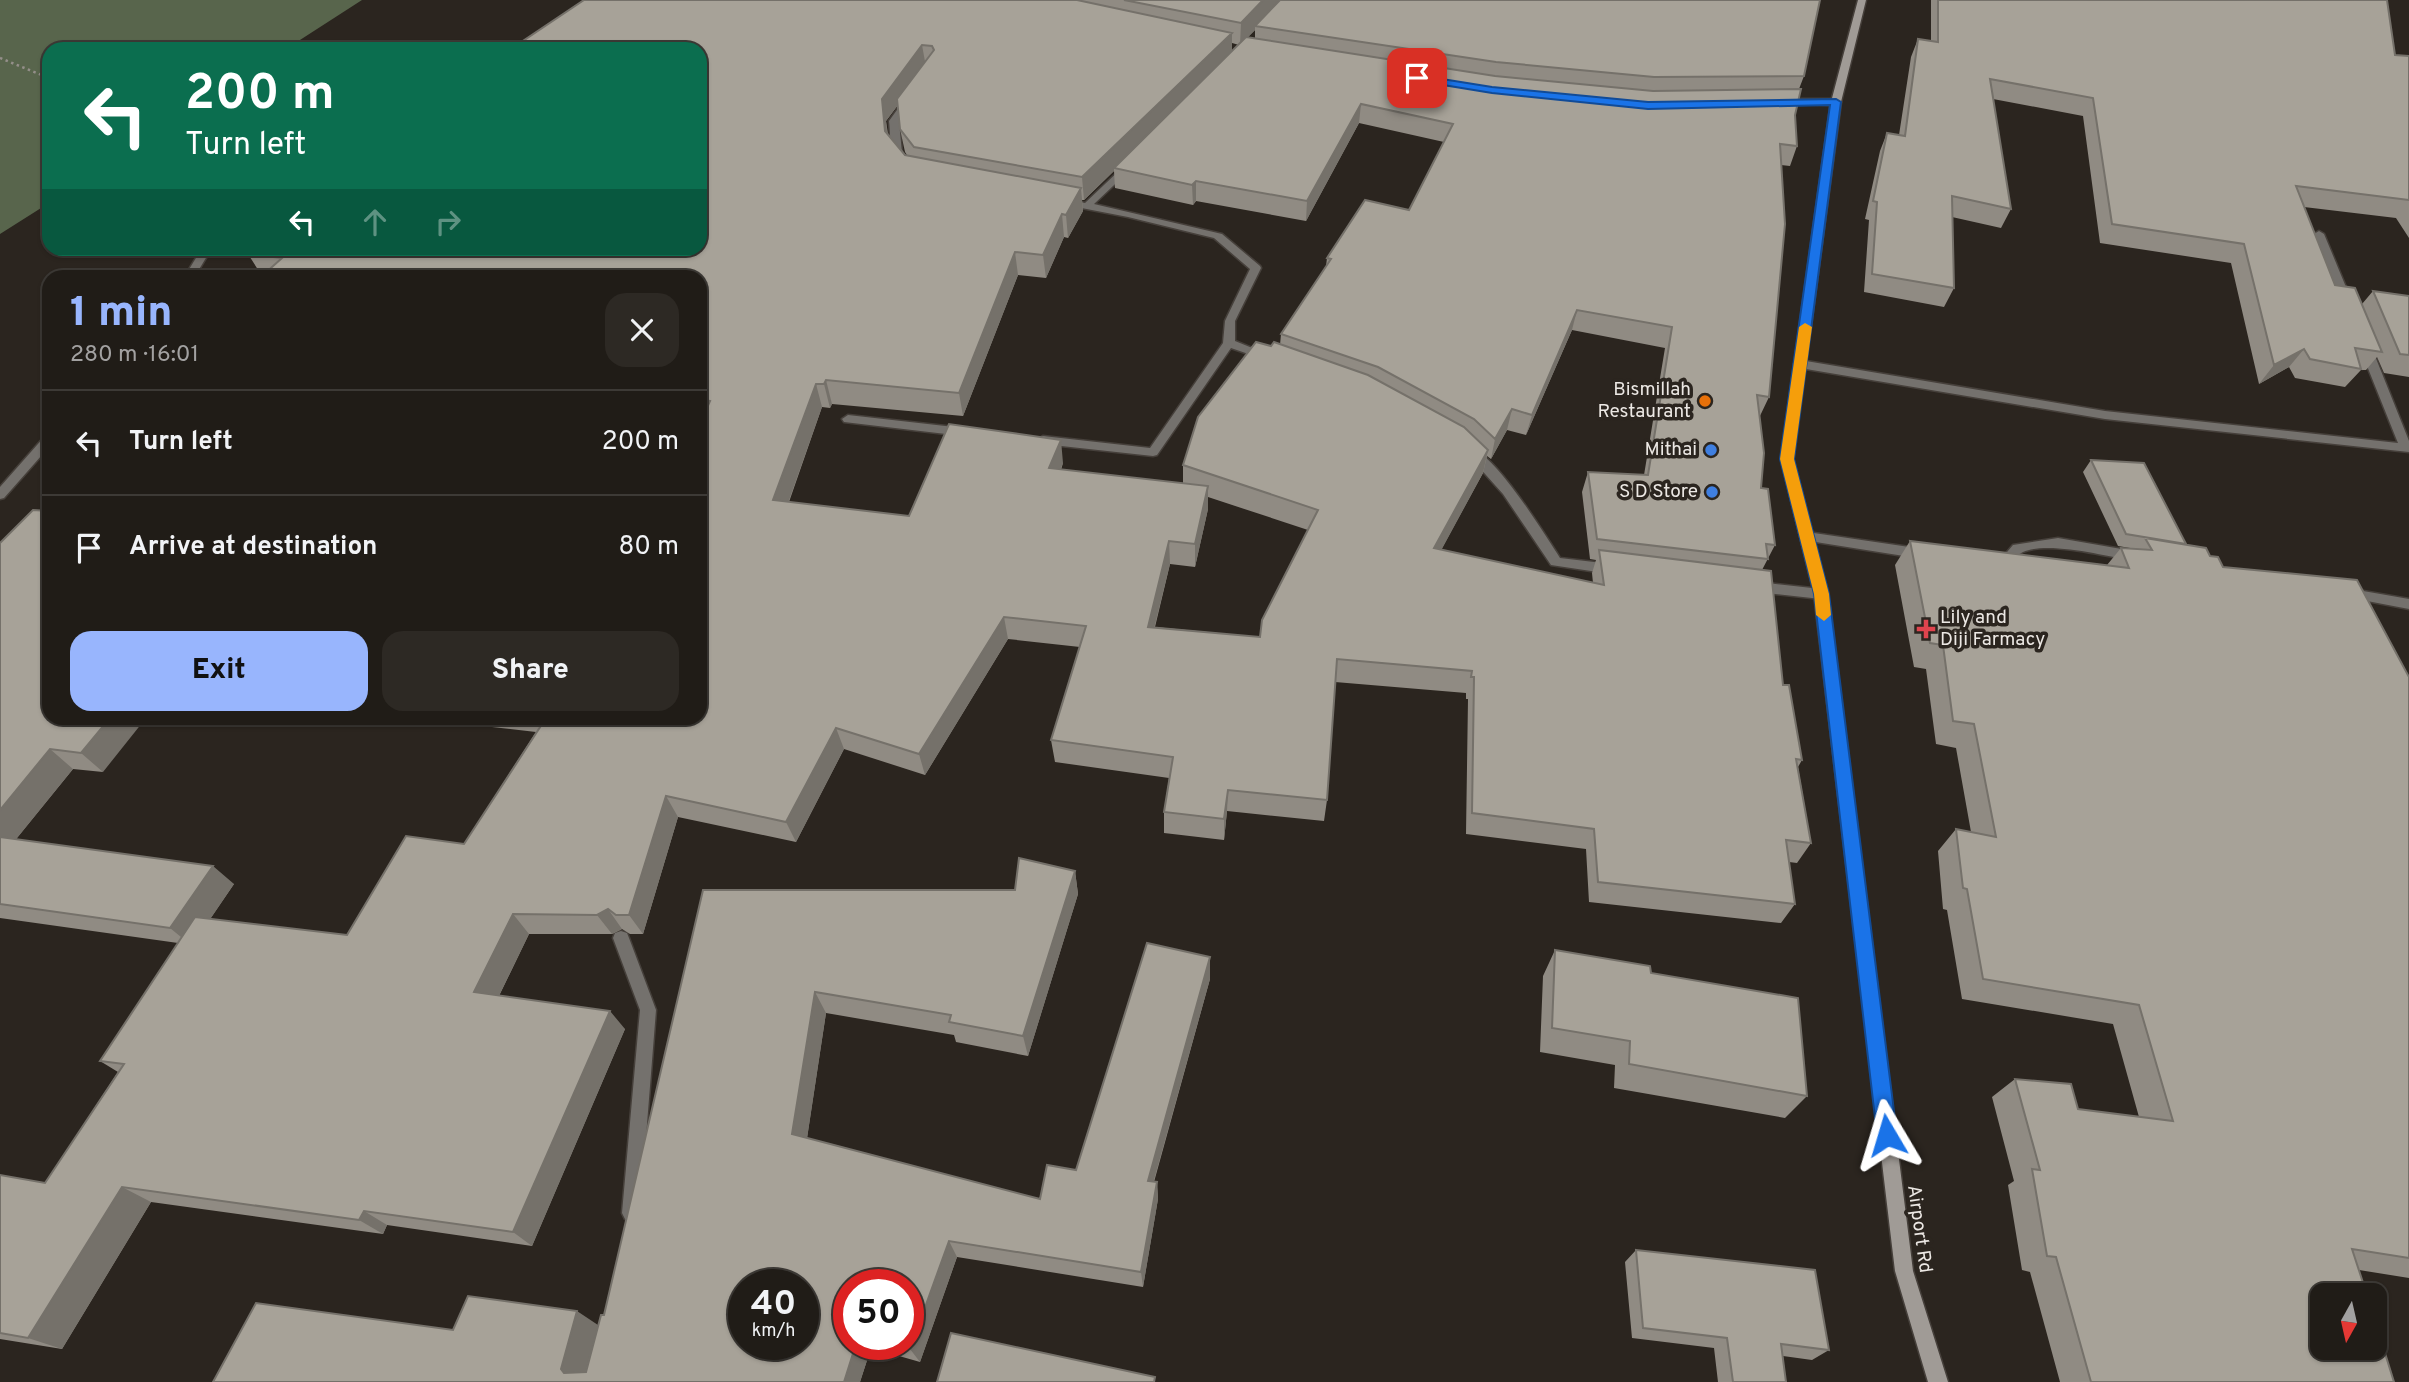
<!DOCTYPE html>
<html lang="en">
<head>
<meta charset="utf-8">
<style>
  body { margin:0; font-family:Overpass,sans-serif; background:#2d2924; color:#f1f3f6; height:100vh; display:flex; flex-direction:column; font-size:26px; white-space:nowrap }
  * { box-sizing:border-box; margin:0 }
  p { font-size:23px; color:#a2a1a1 }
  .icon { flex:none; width:38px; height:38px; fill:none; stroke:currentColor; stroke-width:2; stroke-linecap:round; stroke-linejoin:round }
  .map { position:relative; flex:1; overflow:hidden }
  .sheet { position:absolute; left:42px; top:270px; width:665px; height:455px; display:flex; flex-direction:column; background:#201c17; border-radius:21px; box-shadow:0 2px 5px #0004,0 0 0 2px #3d3a36 }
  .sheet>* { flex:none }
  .hud { position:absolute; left:42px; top:42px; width:665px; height:214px; border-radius:21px; box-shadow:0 2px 5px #0004,0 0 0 2px #3d3a36; background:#0b6e4f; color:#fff; overflow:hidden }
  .needle { width:46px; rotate:188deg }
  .fabs { position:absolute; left:2310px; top:1283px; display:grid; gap:14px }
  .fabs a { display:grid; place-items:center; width:77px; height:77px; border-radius:14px; background:#201c17; box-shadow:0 2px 5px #0004,0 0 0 2px #3d3a36; font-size:35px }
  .speed { position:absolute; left:728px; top:1269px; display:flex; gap:14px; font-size:35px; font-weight:700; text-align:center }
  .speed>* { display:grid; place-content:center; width:91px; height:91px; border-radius:50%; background:#201c17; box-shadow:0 2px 5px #0004,0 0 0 2px #3d3a36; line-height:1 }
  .speed small { font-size:18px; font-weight:400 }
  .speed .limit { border:10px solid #d22; background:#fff; color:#111 }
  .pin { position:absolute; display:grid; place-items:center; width:60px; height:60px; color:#fff; margin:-30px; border-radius:14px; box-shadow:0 4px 10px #0006 }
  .me { position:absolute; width:77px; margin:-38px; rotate:353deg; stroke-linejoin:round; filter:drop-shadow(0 0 5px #0008) }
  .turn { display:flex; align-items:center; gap:24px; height:147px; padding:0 28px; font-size:32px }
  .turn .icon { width:91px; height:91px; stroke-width:2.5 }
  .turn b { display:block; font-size:49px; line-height:60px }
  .lanes { display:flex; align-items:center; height:66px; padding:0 28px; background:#0003; justify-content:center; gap:35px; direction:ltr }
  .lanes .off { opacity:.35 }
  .round { display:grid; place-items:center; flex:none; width:74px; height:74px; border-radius:21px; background:#2d2924 }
  .summary { display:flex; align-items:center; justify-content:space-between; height:119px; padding:0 28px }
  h1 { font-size:42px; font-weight:800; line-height:52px; color:#98b5fd }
  .button { display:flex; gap:14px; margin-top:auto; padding:14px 28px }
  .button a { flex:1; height:80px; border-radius:21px; background:#98b5fd; color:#111; font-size:28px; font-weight:800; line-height:80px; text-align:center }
  .button a+a { background:#2d2924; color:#f1f3f6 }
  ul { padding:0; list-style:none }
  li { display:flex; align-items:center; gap:21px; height:105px; padding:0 28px; border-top:2px solid #3d3a36 }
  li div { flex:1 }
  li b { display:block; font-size:26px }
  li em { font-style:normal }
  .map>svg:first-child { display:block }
  .forest { fill:#58654c }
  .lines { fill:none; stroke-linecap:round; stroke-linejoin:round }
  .street-casing { stroke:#46403b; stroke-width:3 }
  .secondary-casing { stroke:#46403b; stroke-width:3 }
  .path { stroke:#948f8a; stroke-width:2.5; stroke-dasharray:2.5 3.5; stroke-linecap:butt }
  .street { fill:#74716d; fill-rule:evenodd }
  .secondary { fill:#a09b96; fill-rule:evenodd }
  .wall { fill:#908b83; fill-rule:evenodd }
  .shaded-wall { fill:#75716a }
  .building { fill:#a7a298; stroke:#75716a; stroke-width:2; fill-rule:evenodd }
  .route { fill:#1a73e8; stroke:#114b97; stroke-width:2 }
  .slow { fill:#f59e0b }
  .food-dot { fill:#e8710a; stroke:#2b251f; stroke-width:2.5 }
  .shop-dot { fill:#3f7fe0; stroke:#2b251f; stroke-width:2.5 }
  .health-dot { fill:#e0444e; stroke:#2b251f; stroke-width:2.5 }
  .labels { text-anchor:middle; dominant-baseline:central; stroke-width:7; stroke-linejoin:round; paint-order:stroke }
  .poi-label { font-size:19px; fill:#ece8e4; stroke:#2b251f; text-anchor:end }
  .street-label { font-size:19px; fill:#ece8e4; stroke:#2b251f }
</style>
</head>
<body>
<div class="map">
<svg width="2409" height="1382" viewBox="0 0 2409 1382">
  <rect width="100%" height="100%" fill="#2b251f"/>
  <!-- forest -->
  <path class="forest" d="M0,0h362l-76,49h-237v154l-49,31z"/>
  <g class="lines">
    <!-- street casing -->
    <g class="street-casing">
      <path id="street" d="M910,95l5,3 -16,23 3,32 6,8 -5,3c-15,-9 -12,-27 -14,-43l18,-25z
        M1781,99h55l5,3 -5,3 -58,-1 -2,-2z
        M1124,166l8,2 -38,36 128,30 38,32 1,2 -26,53v20l37,15 -6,4 -35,-12 -74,107 -4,1 -110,-12 -6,-4 6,-4 107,12 73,-105 2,-22 25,-52 -36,-31 -86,-21 -62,-12 -5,-3 5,-3 19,4z
        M2319,231l5,3 29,70 -1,2 -4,1 -5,-3 -29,-70z
        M202,248h10l-17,28h-10z
        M2365,343l6,3 38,95v11l-304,-33 -305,-51 -6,-4 6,-4 305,51 293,32 -39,-97z
        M848,415l115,13 6,4 -6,4 -119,-14 -2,-3z
        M49,435v12l-45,51 -4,1v-12l45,-51z
        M1473,449c25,10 71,84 87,109l51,6 6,5 -1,3 -5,2 -60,-9 -48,-71 -34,-38 -2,-3z
        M1807,532l116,17 6,5 -6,5 -120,-19 -2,-3z
        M2058,538l75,13 6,5 -6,5c-27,-5 -85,-20 -110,-9 -9,4 -12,14 -21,18l-6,-5 17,-20z
        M1757,582l64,7 7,5 -7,5 -64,-7 -7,-5z
        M2346,588l63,11v10l-68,-13 -2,-3 2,-3z
        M621,931l6,2 2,5 27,72 -16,203 -3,6 -6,3 -6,-3 -3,-6 18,-203 -27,-72 2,-5z"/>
    </g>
    <!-- secondary casing -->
    <g class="secondary-casing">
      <path id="secondary" d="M1858,0h8l-25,102 -48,357 35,135 85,677 35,111h-20l-33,-111 -81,-677 -33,-135 50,-357z"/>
    </g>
    <!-- path -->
    <path class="path" d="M0,58l49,20"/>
    <!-- street -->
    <use href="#street" class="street"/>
    <!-- secondary -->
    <use href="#secondary" class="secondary"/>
  </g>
  <!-- wall -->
  <path class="wall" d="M584,0h1236l-16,76 -5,13 -4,26 2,31 -7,20 -9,-1 -12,232 -10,21 2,70 14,57 -13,25 21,115 19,75 -4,7 13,76 -14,20 -8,-1 6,42 -14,19 -192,-21 -3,-53 -120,-15 2,-135h-2v-6l-131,-11 -8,118 -3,21 -97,-10 -3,29 -60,-7v-21l5,-34 -114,-16 -4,-22 29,-93 -72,-8 -83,136 -81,-26 -48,93 -118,-25 -35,117h-13l-8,-5 -10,5h-83l-30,62 126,33 -93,217 -145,-21 -4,9 -232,-32 -89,147 -62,-10v-164l45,8 73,-111 -18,-11 78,-118 -178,-25v-375l103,229 -30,-3 -57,70 218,45 -24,35 137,16 117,-91 72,-112 -125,-14h289l1,-297h-1v-145h-438l-14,-22zM1255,30v9l-8,-1zM1232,43l7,2 -7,7zM898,105l2,24 5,23 2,3h-2l-17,-21 -2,-13zM1359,123l85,19 -35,68 -82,48 -1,8 -45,68 -1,11 -9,1 -88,119v18l-122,-13 2,-7 -154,53 -120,-14 33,-95 8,1 2,-4 131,12 55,-141 28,3 18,-41 4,1 15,-27 -1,-11h2l30,-29 1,17 78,17 3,-4 110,20zM1572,330l93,18 -21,127 -56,-3 -6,20 8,67 6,1 -4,13 1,10 -152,-33 42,-77 4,-17 4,3 16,-29 19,5zM1208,497l100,33 -48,107 -105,-10 15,-63 25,3 13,-58z
    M1931,0h456l8,55 14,1v182l-13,-20 -92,-11 31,78 27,19 11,-13 36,5v81l-25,-4 -7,-16 -11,13h-5l-16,17 -50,-9 -6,-11 -30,17 -28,-121 -131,-20 -17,-127 -90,-17 18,110 -10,19 -49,-11 2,71 -10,19 -80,-15 5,-72 -4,-1 15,-68 7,-18 12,2 12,-78 7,-18 13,2z
    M2091,460l95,85 24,11 13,11 186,110v601l-50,-8 35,112h-334l-30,-110 -8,-2 -14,-85 6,-4 -22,-84 23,-18 63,30 61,8 -26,-93 -151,-25 -15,-89 -4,-1 -5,-58 18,-22 15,3 -15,-84 -20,-4 -10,-75 -12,-2 -19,-102 15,-24 197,24 14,-17 15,1 -18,-3 -35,-74z
    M1075,871l3,23 -50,162 -72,-14 -2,-7 -128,-22 -19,125 233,61 36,-29 134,-213v22l-56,203h3l1,17 -15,88 -186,-30 -37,105 -49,-14 -11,34h-647l240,-52 145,-5 -12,47 18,-57 99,-425h312zM908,1284v60h-59z
    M1555,950l96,23 156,123 -22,22 -171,-30 1,-23 -75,-13 3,-76z
    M1636,1250l193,100 -17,10 -29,-4 3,26h-68l-4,-34 -82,-10 -7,-76z"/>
  <!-- shaded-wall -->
  <path class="shaded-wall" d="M1263,0h20l-28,26v4l-15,15 1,-22z
    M1232,33v22l-118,113v3l-30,29 -2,-23z
    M922,45l4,22 -40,54 3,32 -4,-22 -3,-32z
    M1361,104l-2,19 -53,98 1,-20z
    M1196,181v20l-3,4 -1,-20z
    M1081,188l2,23 -15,27 -2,-23z
    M1062,214l2,23 -18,41 -3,-23z
    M1015,252l3,23 -55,141 -4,-23z
    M1577,310l-5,20 -46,105 6,-20z
    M2304,349l-15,18 -30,17 15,-19z
    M826,380l6,24 -2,4 -6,-24z
    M816,384l6,23 -41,116 -8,-23z
    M1512,409l-5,21 -16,29 4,-20z
    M1061,440l2,23 -11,28 -3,-23z
    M1488,450l-5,23 -53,98 4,-23z
    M1208,486v23l-13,58v-23z
    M1169,541l1,23 -21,85 -1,-22z
    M1004,617l4,22 -83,136 -6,-21z
    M110,718h36l-43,54 -22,-19z
    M836,728l8,21 -48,93 -10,-20z
    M50,749l23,20 -68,84 -5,-4v-39z
    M1228,790l-1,21 -3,29v-21z
    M666,796l12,21 -35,117 -14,-19z
    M213,866l21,18 -42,62 -22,-18z
    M1075,871l3,23 -50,162 -5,-20z
    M608,909l14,20 -10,5 -15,-19z
    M513,914l16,20 -37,76 -18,-18z
    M1210,957v22l-61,219 -1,-17z
    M815,992l11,21 -21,139 -13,-18z
    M610,1011l15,18 -93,217 -19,-14z
    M1157,1182l1,17 -15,88 -2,-15z
    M122,1187l29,15 -89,147 -34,-11z
    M364,1211l23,14 -4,9 -24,-14z
    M949,1241l8,16 -37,105 -10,-13z
    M577,1311l21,14 -15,56 -19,-8 -3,-4z
    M856,1344h12l3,4 -11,34h-16z"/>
  <!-- building -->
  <path class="building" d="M584,0h493l155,33 -150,144 -168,-30 -14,-18 -3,-30 37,-49 -2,-4 -10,-1 -40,54 3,32 20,24 176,33 -15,27 -4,-1 -19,41 -28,-3 -56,141 -133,-13 -2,4h-8l-43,116 136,16 40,-92 112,16 -12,28 159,18 -13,58 -26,-3 -21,86 112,10 2,-17 56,-110 -135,-45 15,-48 58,-75 15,4 3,-4 94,33 96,52 24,23 -54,98 170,37 -5,-35 172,21 12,114h6l13,75 -6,-1 15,84 -25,-3 9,64 -197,-22 -4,-53 -122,-16 2,-136h-3l1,-6 -135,-12 -10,141 -99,-10 -4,29 -60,-7 9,-55 -122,-17 35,-114 -82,-9 -85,137 -83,-26 -50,94 -120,-26 -37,119h-13l-8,-6 -11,6 -84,-1 -39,78 136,19 -97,221 -149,-21 -5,9 -237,-33 -94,151 -28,-5v-158l45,8 79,-119 -24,-3 95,-144 152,18 59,-99 58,8 82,-126h154v-294l10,-23 -10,-2v-123h-438l20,-18 -34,-4 6,-6h446v-199h-189z
    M1124,0h139l-22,23z
    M1280,0h540l-16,76 -150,1 -158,-15 -241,-36z
    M1938,0h449l8,55 14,1v144l-113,-14 39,99 20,3 27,64 -27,-4 6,21 -51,-10 -6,-10 -30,16 -30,-121 -132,-20 -19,-126 -103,-19 21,130 -59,-13 2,92 -82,-14 5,-72 -4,-1 14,-68 18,3 13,-97 20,3z
    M1246,37l249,39 158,15 148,-2 -6,26 2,31 -17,-2 5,80 -16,173 -12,-2 7,58 -3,35 7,1 7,56 -9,-1 2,15 -171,-20 -9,-67 60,3 24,-148 -95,-17 -45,105 -20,-6 -17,30 -21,-20 -96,-52 -97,-33 50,-75 -4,-1 38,-58 44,10 44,-86 -92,-20 -54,97 -111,-20 -4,4 -78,-17z
    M2373,291l36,5v59l-9,-1z
    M2091,460l53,3 42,81 -60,-10z
    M33,510l16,1v207h61l-29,35 -31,-4 -50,61v-267z
    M2145,538l61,10 4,8 8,1 5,10 134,13 52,97v581l-57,-9 15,46h-45v53h53v-27l19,61h-303l-35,-125 -9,-1 -15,-87 8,1 -25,-91 56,5 7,25 95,12 -34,-116 -156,-26 -16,-90 -4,-1 -7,-59 40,8 -22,-113 -21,-3 -10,-76 -13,-2 -20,-102 219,27 -8,-20 31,2z
    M0,837l213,29 -43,62 -170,-24z
    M1019,858l56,13 -52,165 -74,-14 2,-7 -136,-23 -23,142 248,65 7,-34 29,5 71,-227 63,14 -62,224 9,1 -16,90 -192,-31 -39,108 -18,-5h16v-60h-59v60h7l-12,38h-631l43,-79 197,27 15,-34 109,15 -16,58 3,4 22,-1 15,-57h3l99,-425h312zM744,1284h59v60h-59z
    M1555,950l95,16 1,7 147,25 9,98 -178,-32 1,-23 -78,-13z
    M1636,1250l179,20 14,80 -48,-6 5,38h-53l-6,-44 -84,-10z
    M951,1333l204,44 -1,5h-217z"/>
  <!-- route -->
  <path class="route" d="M1417,75l75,12 156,15 188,-3 5,3 -47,357 35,135 68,541 -3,7 -7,3 -7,-3 -3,-7 -63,-541 -34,-135 50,-354 -182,4 -156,-16 -79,-13 -1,-2z"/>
  <!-- slow -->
  <path class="slow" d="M1805,323l7,4 -18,132 35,135 2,21 -7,6 -8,-6 -2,-21 -34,-135 19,-132z"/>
  <!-- markers -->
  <circle class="food-dot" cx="1705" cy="401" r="7"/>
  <g class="shop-dot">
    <circle cx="1711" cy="450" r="7"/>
    <circle cx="1712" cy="492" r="7"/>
  </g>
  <path class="health-dot" d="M1922.5 618.5h7v7h7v7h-7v7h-7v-7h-7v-7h7z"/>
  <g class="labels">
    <!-- poi labels -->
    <g class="poi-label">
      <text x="1691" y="390">Bismillah<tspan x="1691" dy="22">Restaurant</tspan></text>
      <text x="1697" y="450">Mithai</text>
      <text x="1698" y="492">S D Store</text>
      <text x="1940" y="618" text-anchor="start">Lily and<tspan x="1940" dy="22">Diji Farmacy</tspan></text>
    </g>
    <!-- street labels -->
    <g class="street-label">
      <text transform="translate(1919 1229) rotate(82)">Airport Rd</text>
    </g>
  </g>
</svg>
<div class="fabs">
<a><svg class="needle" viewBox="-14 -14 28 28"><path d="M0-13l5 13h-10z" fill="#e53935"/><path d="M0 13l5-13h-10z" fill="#a2a1a1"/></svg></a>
</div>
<div class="speed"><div>40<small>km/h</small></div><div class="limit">50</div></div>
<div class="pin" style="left:1417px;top:78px;background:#d93025"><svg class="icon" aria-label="arrive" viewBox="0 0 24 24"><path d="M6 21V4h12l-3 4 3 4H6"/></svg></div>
<svg class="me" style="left:1887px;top:1135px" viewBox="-20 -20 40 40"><path d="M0-17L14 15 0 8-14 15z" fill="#1a73e8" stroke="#fff" stroke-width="4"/></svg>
<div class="hud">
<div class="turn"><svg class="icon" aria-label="left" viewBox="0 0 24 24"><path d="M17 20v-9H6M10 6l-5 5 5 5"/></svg><div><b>200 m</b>Turn left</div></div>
<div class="lanes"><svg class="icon" aria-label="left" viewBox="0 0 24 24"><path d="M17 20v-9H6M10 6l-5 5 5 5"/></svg><svg class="icon off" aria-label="ahead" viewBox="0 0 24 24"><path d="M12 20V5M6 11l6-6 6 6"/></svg><svg class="icon off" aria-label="right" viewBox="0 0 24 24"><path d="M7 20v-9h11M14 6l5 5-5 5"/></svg></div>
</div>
<section class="sheet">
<div class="summary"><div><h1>1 min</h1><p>280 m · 16:01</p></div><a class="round"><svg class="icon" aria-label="close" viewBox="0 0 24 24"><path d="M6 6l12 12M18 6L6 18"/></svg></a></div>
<ul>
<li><svg class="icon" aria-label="left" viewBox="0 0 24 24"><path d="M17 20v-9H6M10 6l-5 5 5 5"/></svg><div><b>Turn left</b></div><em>200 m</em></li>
<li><svg class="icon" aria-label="arrive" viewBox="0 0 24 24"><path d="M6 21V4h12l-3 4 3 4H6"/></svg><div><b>Arrive at destination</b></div><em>80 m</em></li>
</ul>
<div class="button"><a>Exit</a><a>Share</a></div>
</section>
</div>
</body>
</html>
